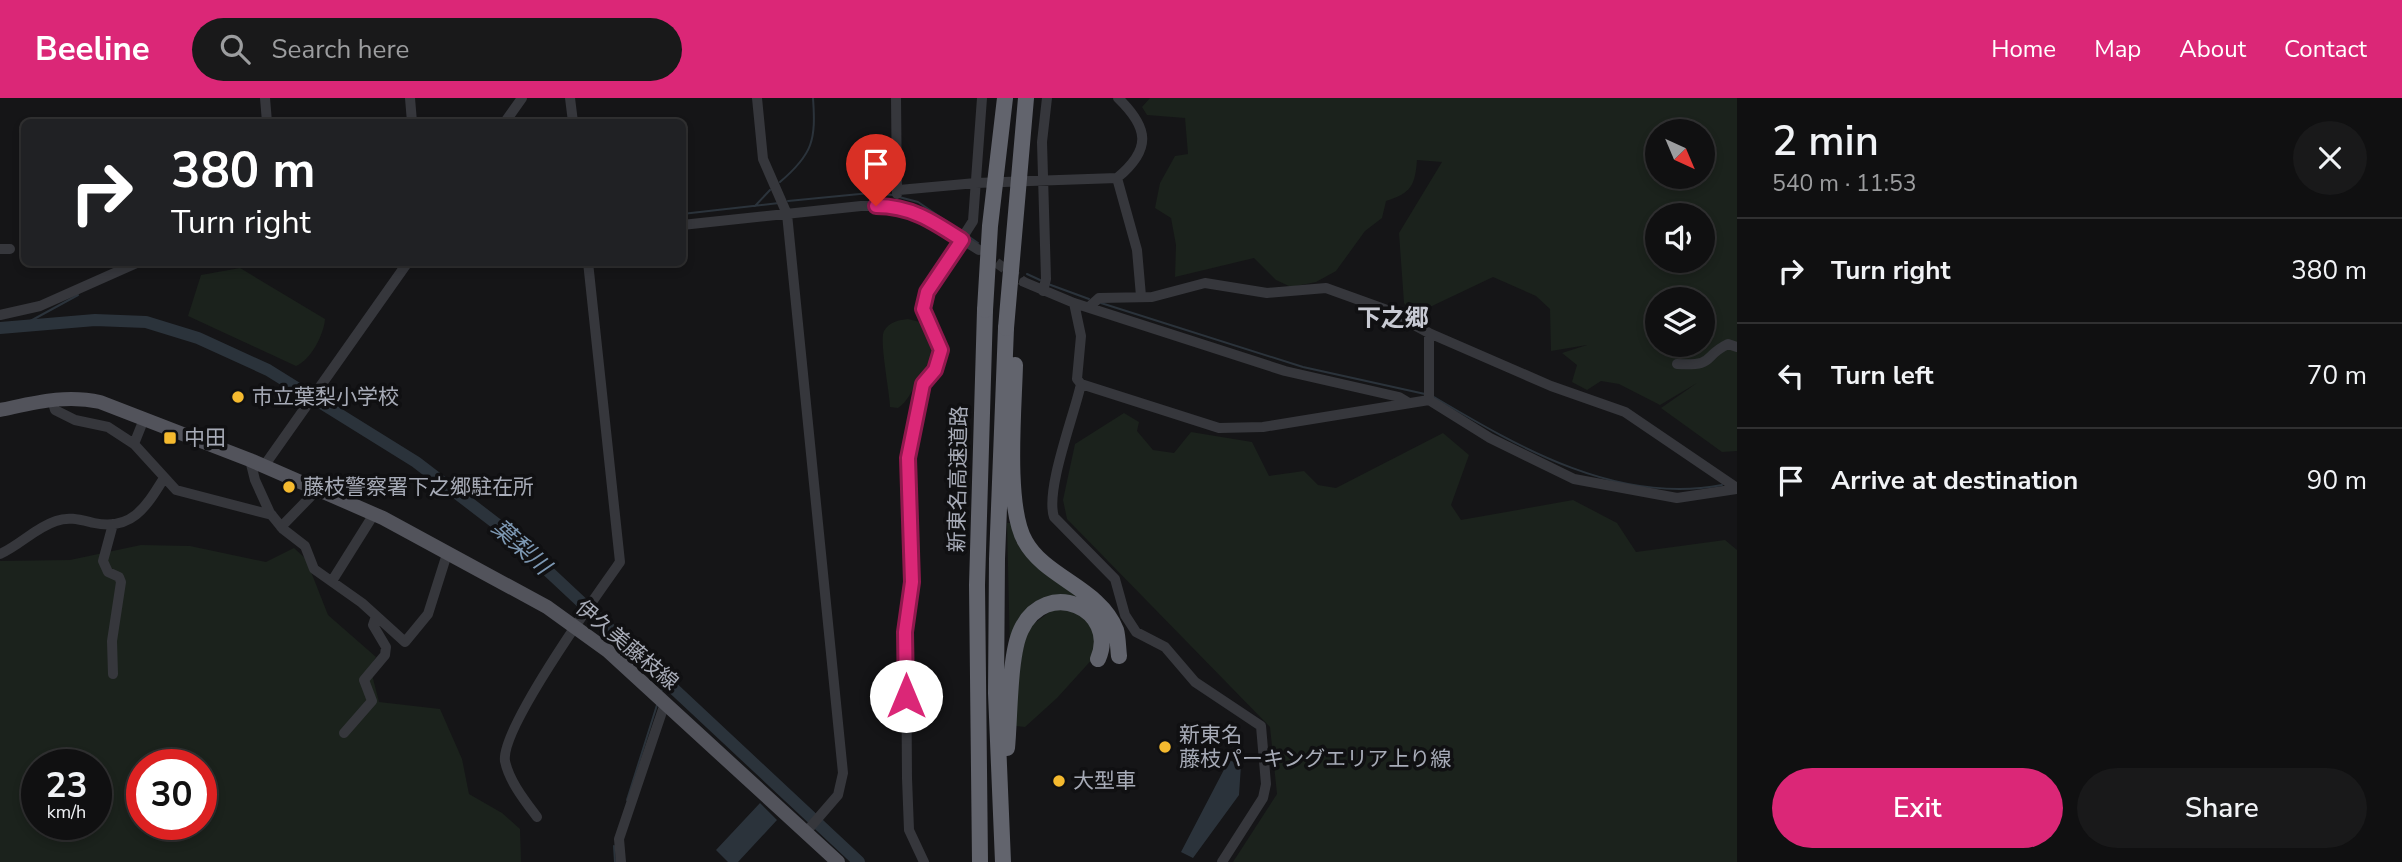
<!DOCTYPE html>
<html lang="en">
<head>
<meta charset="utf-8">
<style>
  body { margin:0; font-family:"Nunito Sans","Noto Sans JP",sans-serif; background:#19191a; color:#f1f3f6; height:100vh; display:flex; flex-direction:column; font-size:26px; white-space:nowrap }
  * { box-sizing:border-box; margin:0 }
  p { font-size:23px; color:#9c9d9f }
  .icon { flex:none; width:38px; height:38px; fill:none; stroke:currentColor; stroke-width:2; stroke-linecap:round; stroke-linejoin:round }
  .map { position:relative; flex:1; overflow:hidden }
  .details { display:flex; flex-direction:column; background:#101011; width:665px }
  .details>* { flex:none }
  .guide { position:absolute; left:21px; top:21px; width:665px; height:147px; border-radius:10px; box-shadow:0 4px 10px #0003,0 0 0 2px #303031; background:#202124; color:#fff; overflow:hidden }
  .needle { width:46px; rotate:136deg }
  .controls { position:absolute; left:1645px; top:21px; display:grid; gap:14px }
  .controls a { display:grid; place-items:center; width:70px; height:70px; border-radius:50%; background:#101011; box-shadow:0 4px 10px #0003,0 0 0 2px #303031; font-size:35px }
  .speed { position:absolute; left:21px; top:651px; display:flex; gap:14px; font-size:35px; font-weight:700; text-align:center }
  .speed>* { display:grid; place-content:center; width:91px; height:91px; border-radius:50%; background:#101011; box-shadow:0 4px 10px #0003,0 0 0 2px #303031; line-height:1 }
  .speed small { font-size:18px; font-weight:400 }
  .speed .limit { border:10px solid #d22; background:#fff; color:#111 }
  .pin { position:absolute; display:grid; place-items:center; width:60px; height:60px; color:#fff; margin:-72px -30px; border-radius:50% 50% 50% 0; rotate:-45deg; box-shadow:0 0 7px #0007 }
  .pin .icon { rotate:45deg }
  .me { position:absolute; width:77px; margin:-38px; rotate:0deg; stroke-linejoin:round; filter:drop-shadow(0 0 5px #0008) }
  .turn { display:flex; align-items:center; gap:24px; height:147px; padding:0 35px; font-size:32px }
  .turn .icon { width:91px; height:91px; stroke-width:2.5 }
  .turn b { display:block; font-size:49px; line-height:60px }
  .round { display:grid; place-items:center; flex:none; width:74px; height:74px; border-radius:37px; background:#19191a }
  .summary { display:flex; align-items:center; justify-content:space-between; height:119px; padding:0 35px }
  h1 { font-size:42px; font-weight:600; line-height:52px }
  .action { display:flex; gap:14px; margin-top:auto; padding:14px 35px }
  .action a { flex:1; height:80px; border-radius:42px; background:#db2777; color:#fff; font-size:28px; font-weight:600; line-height:80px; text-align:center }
  .action a+a { background:#19191a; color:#f1f3f6 }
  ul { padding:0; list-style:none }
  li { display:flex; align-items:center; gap:21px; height:105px; padding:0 35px; border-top:2px solid #303031 }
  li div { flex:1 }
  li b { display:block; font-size:26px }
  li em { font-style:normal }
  header { display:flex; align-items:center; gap:42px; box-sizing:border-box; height:98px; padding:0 35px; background:#db2777; color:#fff }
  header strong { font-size:33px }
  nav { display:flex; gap:38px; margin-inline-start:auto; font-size:24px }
  .search { width:490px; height:63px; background:#19191a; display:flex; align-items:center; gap:18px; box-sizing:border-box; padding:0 24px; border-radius:38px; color:#9c9d9f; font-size:26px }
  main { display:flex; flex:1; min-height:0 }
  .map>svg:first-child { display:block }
  .green { fill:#1b221c; fill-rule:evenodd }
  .water { fill:#2b333b }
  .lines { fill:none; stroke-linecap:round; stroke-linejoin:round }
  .stream { stroke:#2b333b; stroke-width:2 }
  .river { stroke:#2b333b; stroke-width:12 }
  .minor-tunnel { stroke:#323337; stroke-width:10; stroke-dasharray:10 5; stroke-linecap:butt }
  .minor { stroke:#36373c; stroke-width:10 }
  .major { stroke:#52535b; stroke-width:14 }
  .highway { stroke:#62646d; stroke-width:16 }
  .highway-bridge { stroke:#62646d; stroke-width:16 }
  .route-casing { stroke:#8e194d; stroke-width:18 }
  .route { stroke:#db2777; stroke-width:12 }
  .poi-dot { fill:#f5ba2f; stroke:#101012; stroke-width:2.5 }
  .labels { text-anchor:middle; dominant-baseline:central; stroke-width:7; stroke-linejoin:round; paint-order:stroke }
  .poi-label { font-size:21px; fill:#a7abb7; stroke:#101012; text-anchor:start }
  .street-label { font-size:21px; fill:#a7abb7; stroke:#101012 }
  .water-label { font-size:23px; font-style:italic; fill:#7d98b3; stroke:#101012 }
  .quarter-label { font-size:24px; font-weight:bold; fill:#c8cad3; stroke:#101012 }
</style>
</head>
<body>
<header>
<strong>Beeline</strong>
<div class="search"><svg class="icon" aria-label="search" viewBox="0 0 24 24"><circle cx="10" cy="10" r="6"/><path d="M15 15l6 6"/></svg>Search here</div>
<nav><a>Home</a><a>Map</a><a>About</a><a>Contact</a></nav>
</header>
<main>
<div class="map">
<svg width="1737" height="764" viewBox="0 0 1737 764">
  <rect width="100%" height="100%" fill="#151517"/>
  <!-- green -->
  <path class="green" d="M1150,0h587v353l-15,1 -61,-44 36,-25 -37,22 -41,-21 -18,-3 -14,9 -15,-8 5,-17 -15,-12 25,-8 -36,6 -1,-42 -14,-13 -43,-19 -61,29 -17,12 -11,-15 -5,-70 43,-71 -25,-2c-2,26 -6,33 -31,41l-4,17 -17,13 -29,40 -20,11 -25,5 -15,-7 -22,-22 -79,19 1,-32 -5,-27 -16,-10 5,-25 15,-27 13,-2 -3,-36 -38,-3 -5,-8zM1657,33h46v46h-46zM1657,117h46v46h-46zM1657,201h46v46h-46z
    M240,170l85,51c-1,15 -14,41 -29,47l-108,-50 13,-41z
    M908,221l16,4c18,35 11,31 -7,59 -6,10 -9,19 -19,26l-8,-1c0,-13 -11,-67 -6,-76 5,-9 15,-11 24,-12z
    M1124,315l15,9 -2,9 16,19 21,3 17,-21 61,10 17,34 35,-5 14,14 18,3 107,-55 26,22 -18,50 10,15 112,-20 44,23 19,29 89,-12 12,10v312h-504l44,-68 -7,-67 -203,-208 -4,-19 12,-56z
    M1007,425h5l73,78c-51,-11 -63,1 -75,50z
    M141,447l49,1 76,16 28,-14 12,11 22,56 48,42 -6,10 9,35 61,7 22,50 7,35 33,19 18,16 1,33h-521v-301l70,-1zM37,667h59v59h-59zM142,667h59v59h-59z
    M1055,510l30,7 9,16 2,24 -39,43 -32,29 -10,-1 5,-63 8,-35z"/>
  <!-- water -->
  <path class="water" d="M1229,662l12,5 -2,30 -46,63 -12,-6z
    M760,705l17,17 -39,42h-10l-12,-12z"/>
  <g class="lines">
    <!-- stream -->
    <path class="stream" d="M780,84c33,-28 36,-42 33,-84
      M899,99l19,5 43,29
      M788,103l82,-8 23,2
      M755,108l15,-16
      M682,116l97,-11
      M968,138l10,7
      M143,167l9,-3
      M1027,176l13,6
      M1048,186l41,15
      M1101,205l202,64 122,27
      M23,227l55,-30
      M1434,299c86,51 184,108 288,88
      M662,592l4,-10
      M627,702l30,-95
      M614,748l1,16"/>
    <!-- river -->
    <path class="river" d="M0,230l95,-8 51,2 52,16 70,32 148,92 86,66 357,334"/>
    <!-- minor-tunnel -->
    <path class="minor-tunnel" d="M984,156l40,28"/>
    <!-- minor -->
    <path class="minor" d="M265,0l2,24
      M410,0l2,24
      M570,0l3,24
      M757,0l6,61 24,55 56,559 -5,22 -32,37
      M896,0l1,96
      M505,24l17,-24
      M1117,80l20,72 4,46
      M899,92l77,-7 141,-5c35,-29 32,-50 1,-80
      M682,127l179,-19h30l27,6 61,38
      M0,151h10
      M1024,184l50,21 211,68 114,26 10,6
      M1043,193l3,-12 -4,-137 5,-44
      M1074,205l7,33 -4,43 4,5c-7,32 -36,106 -27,133l61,62 10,36 11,17 29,15 30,35 66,44 5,58 -3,14 -41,64
      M1089,209l10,-9 53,-1 53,-14 62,10 59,-5 61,22 42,23 122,53 74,26 112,76
      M0,217l40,-9 99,-44
      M1429,235v67
      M1677,266c40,2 24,-7 51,-20l9,3
      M1081,286l138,44 44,-1 166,-27 61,38 84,41 103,19 60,-9
      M52,301l3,11 20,10 33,7 26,17
      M144,321l-10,25 42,46 96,25
      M250,362l5,20 15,33 13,16 22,17 9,23 48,34 43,39 23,-28 19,-60
      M264,368l144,-204
      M113,426l-10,37 5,11 11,5 2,5 -9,59 1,33
      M281,429l37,-38
      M0,456c20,-9 35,-26 56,-33 13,-5 25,-1 38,2 38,8 52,-16 70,-45
      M332,483l42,-67
      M344,635l28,-32 -8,-21 21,-25 1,-8 -13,-22 3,-9
      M537,719c-12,-16 -28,-36 -32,-56 -5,-32 93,-168 115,-199l-32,-300
      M621,764l-2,-23 46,-136
      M924,764l-15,-32 -2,-52 -1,-146 6,-50 -4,-124 15,-74 12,-14 6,-20 -5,-17 -11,-13 -1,-22 49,-77 9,-123"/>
    <!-- major -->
    <path class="major" d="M0,312c34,-7 65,-16 100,-8l150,58 133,58 164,89 61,44 230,211"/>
    <!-- highway -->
    <path class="highway" d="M1015,267c-1,43 -10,141 10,176 20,37 75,47 91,89 2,7 2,18 3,26
      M1007,650c3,-30 2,-93 14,-118 25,-54 98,-21 77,29
      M980,764l-3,-277 8,-275
      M1003,764l-7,-169 1,-134 9,-231"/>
    <!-- highway-bridge -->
    <path class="highway-bridge" d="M985,212l5,-84 15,-128
      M1006,230l20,-230"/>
  </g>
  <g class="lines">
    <!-- route casing -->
    <g class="route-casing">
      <path id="route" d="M876,108c35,0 57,15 86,34l-35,52 -4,17 18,41 -6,20 -12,14 -15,74 4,124 -7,50 1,64"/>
    </g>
    <!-- route -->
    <use href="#route" class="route"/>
  </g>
  <!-- markers -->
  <g class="poi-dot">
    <circle cx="238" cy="299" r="7"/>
    <rect x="163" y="333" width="14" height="14" rx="3.5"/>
    <circle cx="289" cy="389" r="7"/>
    <circle cx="1165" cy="649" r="7"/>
    <circle cx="1059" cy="683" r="7"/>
  </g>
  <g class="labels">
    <!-- poi labels -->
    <g class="poi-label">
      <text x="252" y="299">市立葉梨小学校</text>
      <text x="184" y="340">中田</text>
      <text x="303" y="389">藤枝警察署下之郷駐在所</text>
      <text x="1179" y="637">新東名<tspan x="1179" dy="24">藤枝パーキングエリア上り線</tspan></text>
      <text x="1073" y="683">大型車</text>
    </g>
    <!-- street labels -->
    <g class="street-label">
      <text transform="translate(958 381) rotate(-89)">新東名高速道路</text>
      <text transform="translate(627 547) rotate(40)">伊久美藤枝線</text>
    </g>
    <!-- water labels -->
    <g class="water-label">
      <text transform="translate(521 449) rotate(42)">葉梨川</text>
    </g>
    <!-- quarter labels -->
    <g class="quarter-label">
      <text x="1393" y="220">下之郷</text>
    </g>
  </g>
</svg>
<div class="controls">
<a><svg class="needle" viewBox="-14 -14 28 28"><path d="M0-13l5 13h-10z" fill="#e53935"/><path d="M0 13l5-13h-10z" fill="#9c9d9f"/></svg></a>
<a><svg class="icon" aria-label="sound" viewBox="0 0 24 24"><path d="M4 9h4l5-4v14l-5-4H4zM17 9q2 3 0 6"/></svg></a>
<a><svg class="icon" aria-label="layers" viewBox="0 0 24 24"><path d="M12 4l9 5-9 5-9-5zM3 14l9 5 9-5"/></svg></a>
</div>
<div class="speed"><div>23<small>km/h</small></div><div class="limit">30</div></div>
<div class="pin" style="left:876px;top:108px;background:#d93025"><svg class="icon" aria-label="arrive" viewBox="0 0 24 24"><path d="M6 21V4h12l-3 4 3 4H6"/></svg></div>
<svg class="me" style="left:906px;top:598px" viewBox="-20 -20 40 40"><circle r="19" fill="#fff"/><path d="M0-13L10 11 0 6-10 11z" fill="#db2777"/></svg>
<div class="guide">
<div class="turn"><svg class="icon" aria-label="right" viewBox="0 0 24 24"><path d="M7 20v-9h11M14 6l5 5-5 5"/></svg><div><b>380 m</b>Turn right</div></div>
</div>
</div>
<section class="details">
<div class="summary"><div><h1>2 min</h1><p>540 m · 11:53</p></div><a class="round"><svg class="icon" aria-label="close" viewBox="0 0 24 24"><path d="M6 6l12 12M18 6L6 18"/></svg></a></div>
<ul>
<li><svg class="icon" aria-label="right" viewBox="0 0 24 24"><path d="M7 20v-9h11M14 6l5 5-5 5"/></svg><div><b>Turn right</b></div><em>380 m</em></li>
<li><svg class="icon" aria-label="left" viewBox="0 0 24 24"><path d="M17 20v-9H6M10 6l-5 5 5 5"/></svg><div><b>Turn left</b></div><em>70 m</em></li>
<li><svg class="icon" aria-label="arrive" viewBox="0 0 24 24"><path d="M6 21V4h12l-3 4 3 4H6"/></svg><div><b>Arrive at destination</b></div><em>90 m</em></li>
</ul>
<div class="action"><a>Exit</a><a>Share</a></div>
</section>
</main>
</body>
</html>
